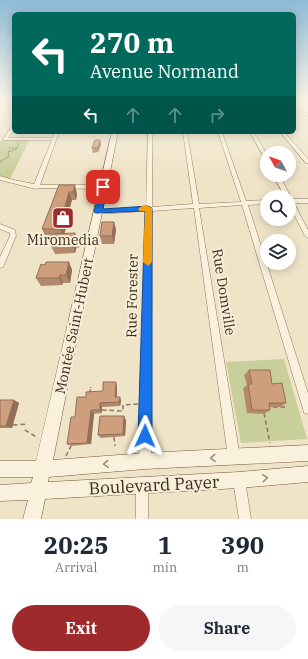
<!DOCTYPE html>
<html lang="en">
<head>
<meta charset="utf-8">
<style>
  body { margin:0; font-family:"IBM Plex Serif",serif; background:#f6f6f7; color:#1f2937; height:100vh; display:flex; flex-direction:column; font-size:15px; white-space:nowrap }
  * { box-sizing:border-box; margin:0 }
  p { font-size:13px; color:#747a83 }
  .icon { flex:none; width:22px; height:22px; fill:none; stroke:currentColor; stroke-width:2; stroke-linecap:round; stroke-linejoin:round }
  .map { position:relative; height:519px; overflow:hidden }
  .details { display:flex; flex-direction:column; background:#fff; flex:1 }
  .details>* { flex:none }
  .banner { position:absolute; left:12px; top:12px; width:284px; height:122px; border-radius:6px; box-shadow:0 2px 10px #0003; background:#00695c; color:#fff; overflow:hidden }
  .needle { width:26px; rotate:310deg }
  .buttons { position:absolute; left:260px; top:146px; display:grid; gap:8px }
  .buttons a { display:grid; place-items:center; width:36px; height:36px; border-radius:50%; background:#fff; box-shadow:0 2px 10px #0003; font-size:20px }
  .pin { position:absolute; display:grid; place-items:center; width:34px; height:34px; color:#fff; margin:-17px; border-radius:8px; box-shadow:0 2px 6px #0006 }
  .me { position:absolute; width:44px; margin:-22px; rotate:1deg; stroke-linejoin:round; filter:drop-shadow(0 0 3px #0008) }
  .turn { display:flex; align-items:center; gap:14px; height:84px; padding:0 12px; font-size:18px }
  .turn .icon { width:52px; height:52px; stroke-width:2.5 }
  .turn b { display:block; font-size:28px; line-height:34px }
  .lanes { display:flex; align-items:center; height:38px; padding:0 12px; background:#0003; justify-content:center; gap:20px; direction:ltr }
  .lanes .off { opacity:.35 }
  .eta { display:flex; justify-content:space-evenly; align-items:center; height:68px; text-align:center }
  .eta b { font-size:24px; font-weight:700; line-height:28px }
  .button { display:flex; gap:8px; margin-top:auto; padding:8px 12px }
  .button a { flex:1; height:46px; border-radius:24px; background:#9e2a2b; color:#fff; font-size:16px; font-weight:700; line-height:46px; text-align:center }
  .button a+a { background:#f6f6f7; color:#1f2937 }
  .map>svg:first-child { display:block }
  .green { fill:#c9cf9b }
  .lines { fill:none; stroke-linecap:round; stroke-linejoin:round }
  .street-casing { stroke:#8d765c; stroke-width:1 }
  .secondary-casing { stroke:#6f573f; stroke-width:1 }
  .path-far1 { stroke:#8d765c; stroke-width:1; stroke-dasharray:2 1; stroke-linecap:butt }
  .path { stroke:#8d765c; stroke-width:1.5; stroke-dasharray:4.5 3; stroke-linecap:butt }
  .street { fill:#faf1dc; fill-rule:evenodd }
  .secondary { fill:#faf1dc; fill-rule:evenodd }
  .wall { fill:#b2896c }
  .shaded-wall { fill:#916f58 }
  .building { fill:#cf9f7d; stroke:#916f58 }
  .oneway { stroke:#9c907e }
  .route { fill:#1a73e8; stroke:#114b97 }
  .slow { fill:#f59e0b }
  .labels { text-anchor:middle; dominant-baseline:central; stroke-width:4; stroke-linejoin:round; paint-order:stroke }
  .poi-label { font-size:14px; fill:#3d2e20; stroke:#f7eed8 }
  .street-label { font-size:14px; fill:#3d2e20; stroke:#f7eed8 }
  .near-street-label { font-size:17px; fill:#3d2e20; stroke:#f7eed8 }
</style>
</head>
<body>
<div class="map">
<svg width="308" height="519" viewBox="0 0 308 519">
  <rect width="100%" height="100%" fill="#f0e4c8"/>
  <!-- green -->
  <path class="green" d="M6,139h24l-21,42 -9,-3v-37z
    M284,359l23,80 -66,4 -15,-81z"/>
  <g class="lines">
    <!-- street casing -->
    <g class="street-casing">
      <path id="street" d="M294,103l14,12v3l-14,-12z
        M13,125h1v4l-6,9h45l2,-6h4l-19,53h63l3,2 -3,2 -65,-1 -2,1 -36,-9v-4l14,4 20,4 18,-44h-49v-1z
        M148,132h4v75l41,-3 -10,-72h4l12,72 42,-2 -23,-70h4l24,69 21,-1v4l-19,1 60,188v21l-4,-1 -1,-4 -61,-204 -43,3 41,249 -2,4 -4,2 -4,-2 -2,-4 -34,-249 -42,3 -1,250 -2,4 -4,2 -4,-2 -2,-4 7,-250 -48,3 -3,-2 3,-2 48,-3z
        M250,132h4l13,23v5l-2,-1z
        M280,132h4l24,27v4h-2z
        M273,175h6l13,24h16v4h-14l14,27v8l-3,-2 -16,-31v-8h-4z
        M0,224l15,6 1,6 -12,29 -1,2 -3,1v-11l10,-21v-3l-10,-4z
        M239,474l4,2 2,4 6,39h-12l-6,-39 2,-4z
        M142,479l4,2 2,4v34h-12v-34l2,-4z"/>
    </g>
    <!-- secondary casing -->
    <g class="secondary-casing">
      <path id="secondary" d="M112,132h6l-65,328 92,-7 163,-8v16l-163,8 -96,8 -1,5 191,-10 69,-6v16l-69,6 -194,11 -4,20h-18l5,-19 -28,1v-16l31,-2 2,-6h-33v-16h36z"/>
    </g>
    <!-- path-far1 -->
    <path class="path-far1" d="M0,104l4,-1 4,-4
      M9,148h8
      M0,162l9,-6 -1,-4 9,-3 2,-6
      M77,247h2
      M90,391l1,-4"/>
    <!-- path -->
    <path class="path" d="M90,392v-2
      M273,407h14
      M102,410l21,1v-6l15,-1
      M264,413l6,30
      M13,425l14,-1
      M25,430l13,8
      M114,437l1,9
      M66,456l5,-10"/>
    <!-- street -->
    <use href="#street" class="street"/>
    <!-- secondary -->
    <use href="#secondary" class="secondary"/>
  </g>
  <!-- wall -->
  <path class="wall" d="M100,140l1,4 -3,8 -5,1 -1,-5z
    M59,185l18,9 -1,6h-4l-4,14 1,4 -5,16 14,8 -3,11 -20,1 -4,-8 2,-8h-7l-4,-9z
    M114,222l2,8 -2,14h-12l-2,-8z
    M69,262l3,8 -2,13h-7l-1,2 -21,1 -5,-8 9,-13z
    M249,370l23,14 14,19 -6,4h-10v3l-6,4 -17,-1 -4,-25 4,-3 -3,-10z
    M117,386v11h3l1,4 -1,5 -18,1v6l-8,1 -3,30 -20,2 -4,-2 8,-27 11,-20z
    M0,400h14l5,3 -7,25h-12z
    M126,420l-1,16 -24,2 -3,-3z"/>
  <!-- shaded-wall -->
  <path class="shaded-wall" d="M100,140l1,4 -3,8v-4z
    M75,185l2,9 -1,6 -3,-8z
    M69,192l3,8 -4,14 1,4 -6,20 -3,-9 4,-19z
    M114,222l2,8 -2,14 -2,-8z
    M75,233l3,9 -3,11 -2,-8z
    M69,262l3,8 -2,13 -4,-8z
    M60,275l3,8 -1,2 -3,-7z
    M116,382l1,4v15l-2,-4z
    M120,397l1,4 -1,5 -1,-4z
    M14,400l5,3 -7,25 -6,-2z
    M100,403l2,4v6l-2,-3z
    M91,410l3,4 -3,30 -4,-1z
    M124,416l2,4 -1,16 -2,-2z"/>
  <!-- building -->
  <path class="building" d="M95,140h5l-2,8h-6z
    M59,185h16l-2,7h-4l-5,18h3l-7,19h-18z
    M102,222h12l-2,14h-12z
    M75,233l-2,12 -22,1 3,-12z
    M46,262h23l-3,13h-6l-1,3h-23l5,-14 4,1z
    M249,370h21l2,14 10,-1 4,20h-17l1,7h-18l-4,-26h4z
    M103,382h13l-1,15h5l-1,5 -19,1v7h-9l-4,33 -20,1 4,-27h4l2,-20h9v-5l17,-1z
    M0,400h14l-8,26h-6z
    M100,416h24l-1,18 -25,1z"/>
  <!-- one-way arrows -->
  <defs><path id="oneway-chevron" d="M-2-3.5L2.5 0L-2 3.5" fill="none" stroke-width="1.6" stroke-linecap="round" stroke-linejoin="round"/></defs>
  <g class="oneway">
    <use href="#oneway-chevron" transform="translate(213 458) rotate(177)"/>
    <use href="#oneway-chevron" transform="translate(106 464) rotate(176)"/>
    <use href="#oneway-chevron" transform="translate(265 478) rotate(-5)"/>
  </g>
  <!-- sky -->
  <linearGradient id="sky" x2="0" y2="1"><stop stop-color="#8fbad6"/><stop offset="0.58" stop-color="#f8f3e6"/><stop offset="1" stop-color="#f8f3e6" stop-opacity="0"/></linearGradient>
  <rect width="308" height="171" fill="url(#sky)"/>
  <!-- route -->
  <path class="route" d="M101,185h5l1,2 -4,22 45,-3 4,2v228l-2,4 -5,2 -4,-2 -3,-4 7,-225 -49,2 -2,-1z"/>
  <!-- slow -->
  <path class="slow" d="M142,206h6l4,2v54l-4,4 -5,-4 2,-51h-6l-1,-2z"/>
  <!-- icons -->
  <defs>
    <g id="shop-square" transform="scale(1.15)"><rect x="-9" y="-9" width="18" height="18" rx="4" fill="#9e2a2b" stroke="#f7eed8"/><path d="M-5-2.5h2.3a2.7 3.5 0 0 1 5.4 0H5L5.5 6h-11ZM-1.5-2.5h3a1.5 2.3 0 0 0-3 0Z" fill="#fff"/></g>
  </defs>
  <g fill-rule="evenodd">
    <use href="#shop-square" x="63" y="218"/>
  </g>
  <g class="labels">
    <!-- poi labels -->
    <g class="poi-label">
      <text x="63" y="240">Miromedia</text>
    </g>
    <!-- street labels -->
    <g class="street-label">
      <text transform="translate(224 292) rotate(81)">Rue Domville</text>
      <text transform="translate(132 296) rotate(-89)">Rue Forester</text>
      <text transform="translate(74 326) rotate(-78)">Montée Saint-Hubert</text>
    </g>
    <!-- near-street labels -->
    <g class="near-street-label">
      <text transform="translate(154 485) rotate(-3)">Boulevard Payer</text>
    </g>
  </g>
</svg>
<div class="buttons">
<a><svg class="needle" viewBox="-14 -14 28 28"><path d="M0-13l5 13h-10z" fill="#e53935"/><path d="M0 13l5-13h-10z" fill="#747a83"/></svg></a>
<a><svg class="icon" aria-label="search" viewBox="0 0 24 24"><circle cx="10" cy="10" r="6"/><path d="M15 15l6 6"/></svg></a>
<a><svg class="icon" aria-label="layers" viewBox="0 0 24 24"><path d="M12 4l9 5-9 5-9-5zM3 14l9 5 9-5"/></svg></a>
</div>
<div class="pin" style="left:103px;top:187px;background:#d93025"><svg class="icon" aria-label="arrive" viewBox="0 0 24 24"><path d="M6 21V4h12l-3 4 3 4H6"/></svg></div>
<svg class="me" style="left:145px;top:436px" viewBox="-20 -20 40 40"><path d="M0-17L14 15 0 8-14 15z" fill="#1a73e8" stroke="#fff" stroke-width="4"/></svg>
<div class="banner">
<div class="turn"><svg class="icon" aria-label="left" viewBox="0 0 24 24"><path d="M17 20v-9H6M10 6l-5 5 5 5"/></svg><div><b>270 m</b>Avenue Normand</div></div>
<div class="lanes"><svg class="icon" aria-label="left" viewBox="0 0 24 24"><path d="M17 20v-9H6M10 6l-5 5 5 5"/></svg><svg class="icon off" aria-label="ahead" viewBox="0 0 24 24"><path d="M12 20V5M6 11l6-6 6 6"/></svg><svg class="icon off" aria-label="ahead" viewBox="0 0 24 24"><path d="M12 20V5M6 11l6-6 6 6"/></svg><svg class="icon off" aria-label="right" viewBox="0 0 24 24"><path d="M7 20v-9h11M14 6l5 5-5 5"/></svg></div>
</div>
</div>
<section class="details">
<div class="eta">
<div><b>20:25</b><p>Arrival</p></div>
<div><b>1</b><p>min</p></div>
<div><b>390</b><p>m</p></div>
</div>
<div class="button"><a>Exit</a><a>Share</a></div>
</section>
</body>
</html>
